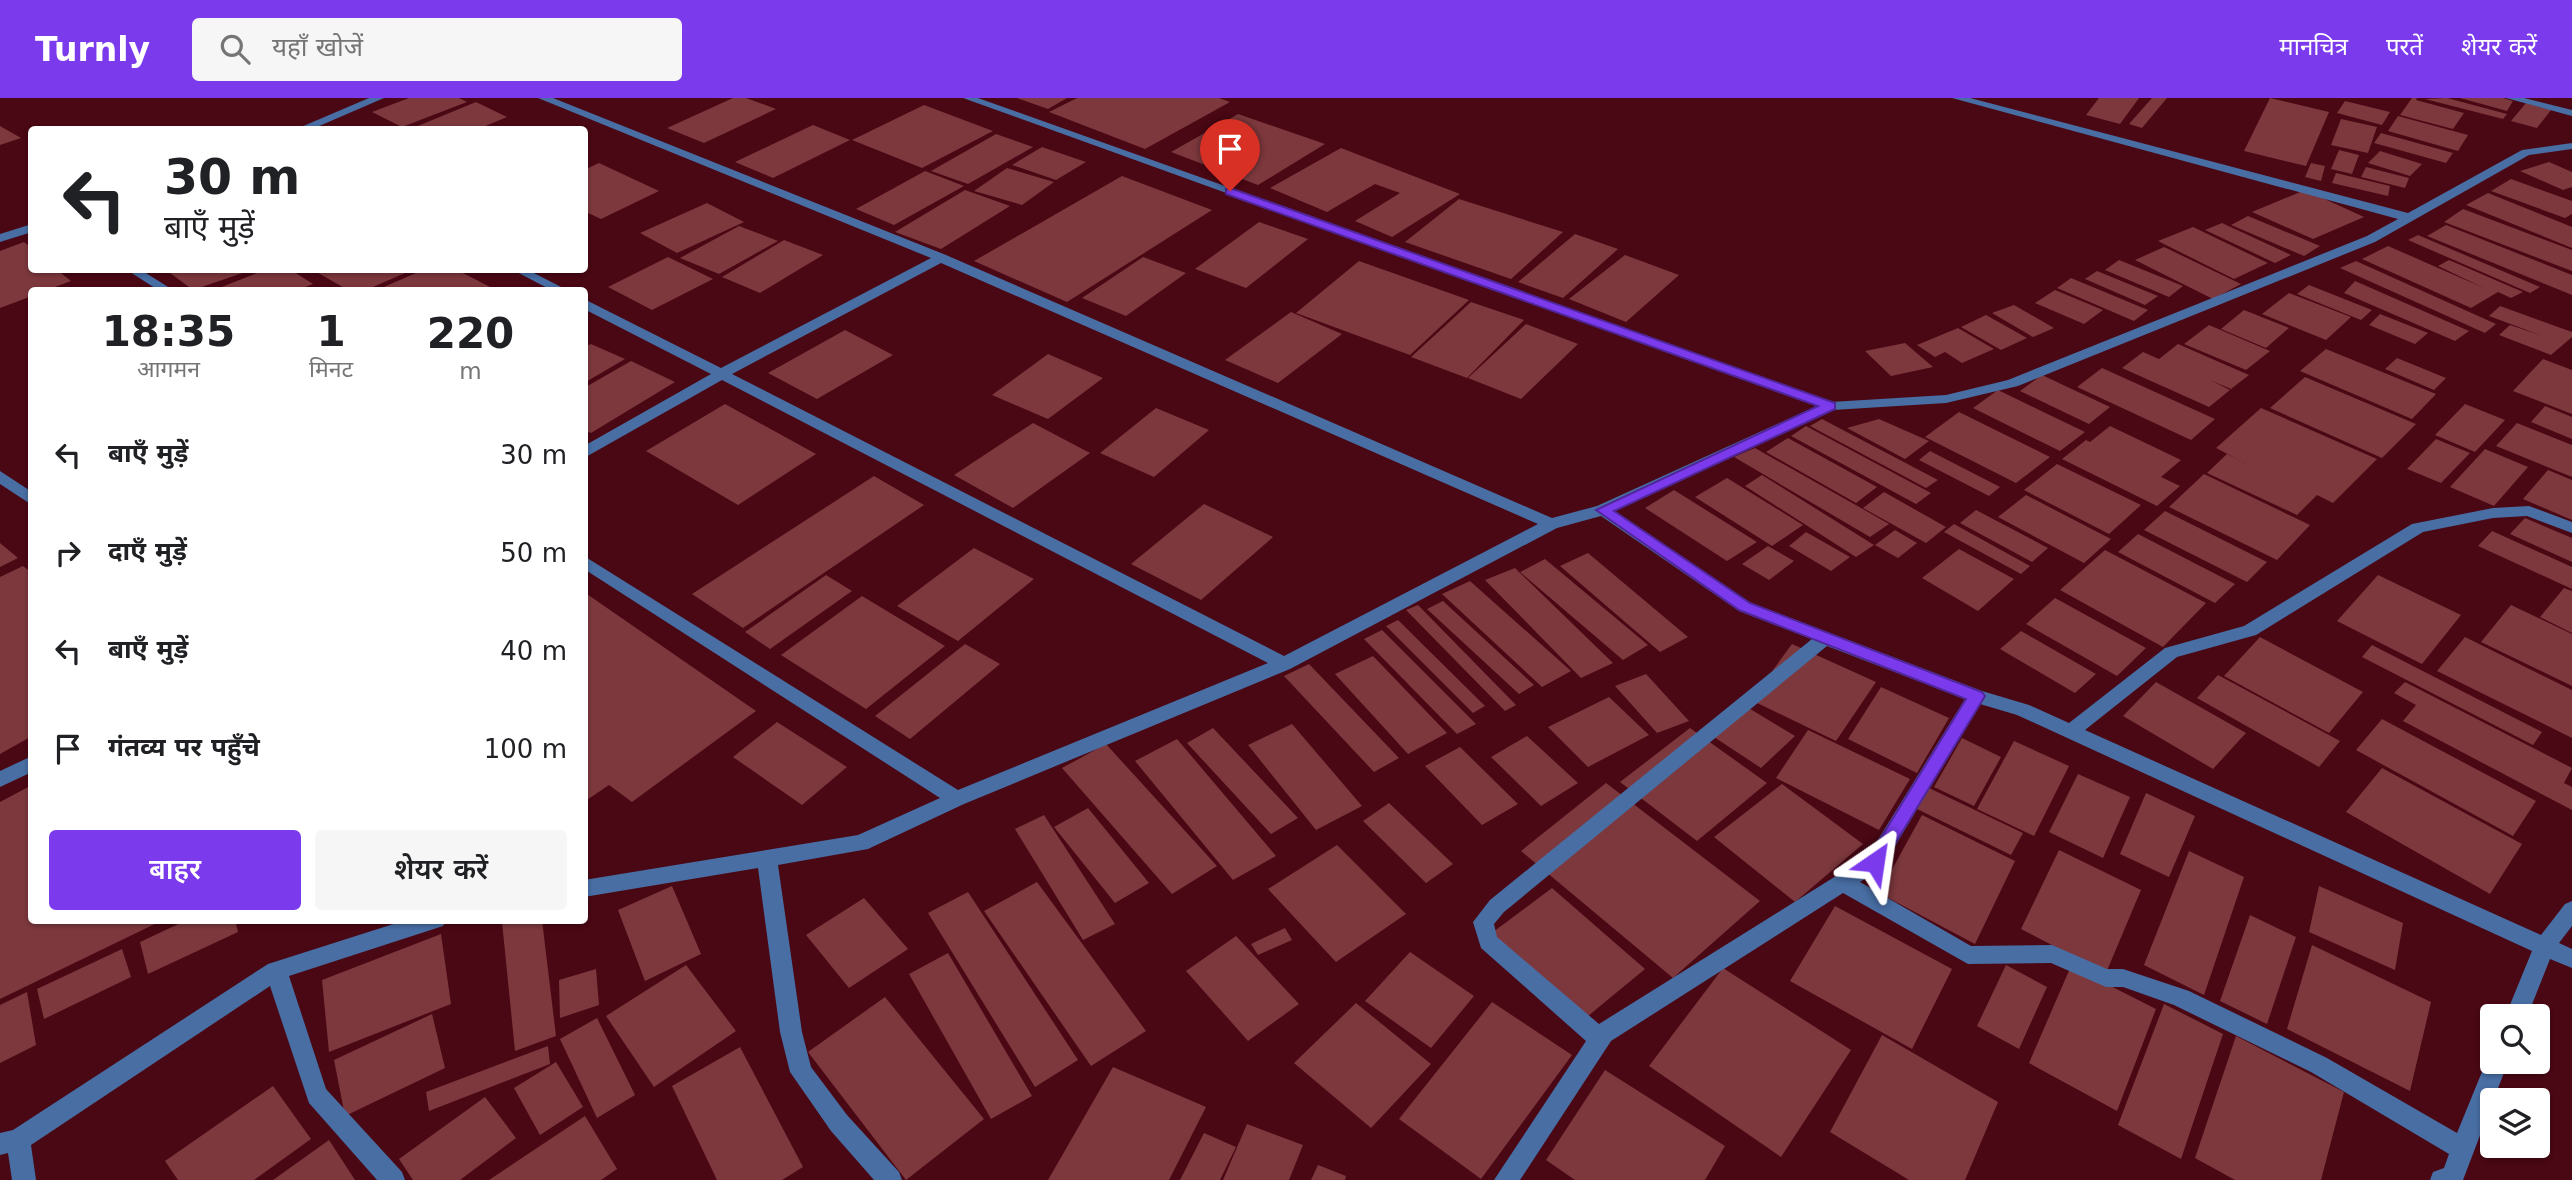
<!DOCTYPE html>
<html lang="hi">
<head>
<meta charset="utf-8">
<style>
  body { margin:0; font-family:"DejaVu Sans","Noto Sans Devanagari",sans-serif; background:#f6f6f6; color:#202124; height:100vh; display:flex; flex-direction:column; font-size:26px; white-space:nowrap }
  * { box-sizing:border-box; margin:0 }
  p { font-size:23px; color:#757577 }
  .icon { flex:none; width:38px; height:38px; fill:none; stroke:currentColor; stroke-width:2; stroke-linecap:round; stroke-linejoin:round }
  .map { position:relative; flex:1; overflow:hidden }
  .panel { position:absolute; left:28px; top:189px; width:560px; height:637px; display:flex; flex-direction:column; background:#fff; border-radius:7px; box-shadow:0 2px 5px #0004 }
  .panel>* { flex:none }
  .guide { position:absolute; left:28px; top:28px; width:560px; height:147px; border-radius:7px; box-shadow:0 2px 5px #0004; background:#fff; color:#202124; overflow:hidden }
  .buttons { position:absolute; left:2480px; top:906px; display:grid; gap:14px }
  .buttons a { display:grid; place-items:center; width:70px; height:70px; border-radius:7px; background:#fff; box-shadow:0 2px 5px #0004; font-size:35px }
  .pin { position:absolute; display:grid; place-items:center; width:60px; height:60px; color:#fff; margin:-72px -30px; border-radius:50% 50% 50% 0; rotate:-45deg; box-shadow:0 0 7px #0007 }
  .pin .icon { rotate:45deg }
  .me { position:absolute; width:77px; margin:-38px; rotate:32deg; stroke-linejoin:round; filter:drop-shadow(0 0 5px #0008) }
  .turn { display:flex; align-items:center; gap:24px; height:147px; padding:0 21px; font-size:32px }
  .turn .icon { width:91px; height:91px; stroke-width:2.5 }
  .turn b { display:block; font-size:49px; line-height:60px }
  .eta { display:flex; justify-content:space-evenly; align-items:center; height:119px; text-align:center }
  .eta b { font-size:42px; font-weight:600; line-height:49px }
  .primary-button { display:flex; gap:14px; margin-top:auto; padding:14px 21px }
  .primary-button a { flex:1; height:80px; border-radius:7px; background:#7c3aed; color:#fff; font-size:28px; font-weight:600; line-height:80px; text-align:center }
  .primary-button a+a { background:#f6f6f6; color:#202124 }
  ul { padding:0; list-style:none }
  li { display:flex; align-items:center; gap:21px; height:98px; padding:0 21px }
  li div { flex:1 }
  li b { display:block; font-size:26px }
  li em { font-style:normal }
  header { display:flex; align-items:center; gap:42px; box-sizing:border-box; height:98px; padding:0 35px; background:#7c3aed; color:#fff }
  header strong { font-size:33px }
  nav { display:flex; gap:38px; margin-inline-start:auto; font-size:24px }
  .search { width:490px; height:63px; background:#f6f6f6; display:flex; align-items:center; gap:18px; box-sizing:border-box; padding:0 24px; border-radius:7px; color:#757577; font-size:26px }
  .map>svg:first-child { display:block }
  .building { fill:#7d383d }
  .lines { fill:none; stroke-linecap:round; stroke-linejoin:round }
  .minor { fill:#486ea4; fill-rule:evenodd }
  .route { fill:#7c3aed; stroke:#51269a; stroke-width:2 }
</style>
</head>
<body>
<header>
<strong>Turnly</strong>
<div class="search"><svg class="icon" aria-label="search" viewBox="0 0 24 24"><circle cx="10" cy="10" r="6"/><path d="M15 15l6 6"/></svg>यहाँ खोजें</div>
<nav><a>मानचित्र</a><a>परतें</a><a>शेयर करें</a></nav>
</header>
<div class="map">
<svg width="2572" height="1082" viewBox="0 0 2572 1082">
  <rect width="100%" height="100%" fill="#4a0714"/>
  <!-- building -->
  <path class="building" d="M409,0h50l8,4 -65,25 -30,-15z
    M733,0h13l30,11 -72,34 -37,-15z
    M1017,0h50l-19,11z
    M1077,0h142l11,4 -85,47 -96,-37z
    M2099,0h40l-19,26 -34,-9z
    M2152,0h15l-25,30 -13,-4z
    M2270,0l59,14 -23,54 -62,-15z
    M2412,0h5l-1,2 48,13 -11,16 -53,-14z
    M2447,0l60,16 -4,5 -78,-20z
    M2460,0h43l10,3 -6,10z
    M2345,3l45,11 -8,13 -45,-12z
    M476,4l31,15 -31,13h-68z
    M2526,5l25,7 -14,18 -26,-7z
    M924,7l69,26 -71,37 -70,-28z
    M1238,16l87,30 -67,41 -87,-33z
    M2398,18l70,19 -10,16 -70,-20z
    M2341,21l36,8 -9,26 -37,-8z
    M813,27l37,15 -77,38 -38,-16z
    M0,28l21,12 -21,7z
    M2381,35l72,20 -7,10 -72,-20z
    M996,36l37,13 -65,37 -37,-13z
    M1042,49l44,15 -30,18 -44,-15z
    M1341,50l119,46 -68,43 -37,-16 45,-28 -25,-9 -48,28 -57,-24z
    M2339,52l20,5 -7,19 -21,-5z
    M2380,53l42,13 -12,12 -42,-13z
    M2549,64l23,10v15l-9,3 -43,-19z
    M599,65l60,28 -58,28 -17,-8v-41z
    M2311,65l14,3 -4,15 -16,-4z
    M2366,69l43,11 -4,10 -44,-11z
    M1007,70l47,14 -32,23 -48,-14z
    M925,73l39,15 -70,39 -38,-16z
    M2336,75l54,13 -2,10 -56,-13z
    M1122,78l90,34 -145,92 -93,-41z
    M2511,81l61,22v13l-7,4 -74,-27z
    M965,92l45,16 -69,43 -46,-17z
    M2305,92l59,27 -51,22 -61,-27z
    M2488,95l84,34v21l-106,-43z
    M1459,101l104,33 -52,47 -106,-37z
    M707,105l37,19 -67,31 -37,-20z
    M2463,111l109,41v21l-128,-49z
    M2248,118l72,30 -16,10 -73,-31z
    M1259,124l49,17 -62,49 -51,-19z
    M2222,125l69,32 -16,8 -70,-33z
    M2446,127l126,50v20l-145,-59z
    M739,128l39,15 -59,33 -39,-16z
    M2193,129l75,36 -34,16 -76,-38z
    M1575,136l43,15 -55,49 -45,-16z
    M2418,137l122,52 -10,6 -122,-53z
    M784,142l39,15 -63,38 -38,-16z
    M24,144l8,6v22h25l14,11 -24,9h-15v6l-32,12v-57z
    M2388,148l96,42 -46,-22 11,-6 74,32 -12,6 -13,-6 -27,16 -109,-49z
    M2164,149l77,37 -28,15 -78,-39z
    M1625,157l54,20 -53,47 -57,-23z
    M668,159l45,22 -61,31 -44,-23z
    M1143,159l43,16 -60,43 -44,-18z
    M2119,162l64,26 -14,11 -64,-27z
    M1359,163l110,39 -59,55 -114,-42z
    M2356,163l140,63 -11,9 -145,-65z
    M166,172h85l-58,20z
    M265,172h26l22,14 -16,6h-83z
    M313,172h99l-46,20h-18z
    M423,172h34l39,20h-119z
    M2097,173l61,25 -13,9 -60,-26z
    M2071,180l77,32 -14,11 -77,-33z
    M2355,183l114,50 -14,10 -111,-48z
    M2309,187l63,25 -11,10 -64,-26z
    M2055,192l48,20 -19,14 -49,-21z
    M2289,195l62,24 -25,23 -64,-26z
    M1471,204l53,18 -57,58 -56,-21z
    M2014,207l40,23 -21,9 -41,-24z
    M2500,208l72,26v5l-21,18 -52,-20 11,-10 33,11 -54,-20z
    M2244,212l45,18 -23,20 -45,-19z
    M1291,214l51,22 -64,49 -53,-23z
    M2380,216l48,19 -13,11 -46,-19z
    M1986,217l41,23 -26,12 -40,-23z
    M1526,226l52,20 -57,55 -53,-21z
    M2209,227l61,26 -24,19 -62,-26z
    M1958,230l36,21 -32,14 -17,-11 -10,5 -18,-12z
    M845,232l48,25 -76,44 -49,-26z
    M1905,245l28,24 -42,9 -26,-25z
    M591,246l34,15 -41,24v-36z
    M2178,246l71,31 -18,14 -21,-9 20,10 -21,17 -87,-39 21,-16 16,7z
    M2326,251l110,45 -24,25 -112,-48z
    M1048,256l55,24 -55,41 -56,-24z
    M2397,260l49,20 -12,12 -49,-21z
    M2543,261l29,11v44l-59,-23z
    M631,263l44,21 -84,51 -7,-3v-42z
    M2102,270l113,51 -24,21 -114,-53z
    M2042,277l68,32 -21,17 -69,-33z
    M2305,279l111,47 -34,34 -112,-50z
    M1998,292l87,42 -25,19 -87,-43z
    M725,306l91,50 -78,51 -92,-54z
    M2465,306l40,16 -30,32 -40,-17z
    M2545,308l27,11v22l-41,-17z
    M1156,310l53,22 -55,47 -54,-24z
    M2261,310l116,51 -44,44 -16,-8 -20,20 -90,-42 20,-19 18,9 -29,-15z
    M1959,314l91,45 -34,26 -91,-46z
    M1822,321l116,61 -12,8 -116,-62z
    M1879,321l50,22 -24,18 -58,-31z
    M1033,325l57,30 -77,55 -59,-33z
    M2517,325l55,22v32l-76,-31z
    M1806,328l125,67 -15,11 -125,-68z
    M2110,328l71,34 -20,17 19,9 -23,20 -95,-47 24,-19 4,2z
    M1788,340l89,49 -21,16 -90,-51z
    M2436,341l34,14 -29,30 -34,-14z
    M1755,350l106,60 28,16 -19,13 -136,-80z
    M2485,351l43,18 -34,39 -44,-19z
    M1930,353l70,36 -11,9 -70,-36z
    M2057,366l84,41 -32,29 -85,-44z
    M2548,372l24,10v40l-49,-21z
    M2204,376l106,51 -33,35 -108,-53z
    M1762,377l112,70 -18,12 -111,-71z
    M874,378l50,29 -181,123 -51,-34z
    M1727,380l76,47 -31,21 -77,-49z
    M1674,392l83,52 -30,19 -82,-53z
    M1884,394l62,35 -20,16 -63,-35z
    M2026,397l85,44 -27,24 -86,-46z
    M1204,406l69,33 -72,63 -70,-36z
    M1976,412l72,38 -16,14 -72,-39z
    M2165,413l102,51 -20,20 -103,-52z
    M2525,420l47,20v24l-62,-28z
    M1954,426l76,42 -9,8 -77,-42z
    M1895,432l22,13 -19,15 -23,-13z
    M2492,433l80,36v22l-94,-43z
    M1806,434l44,25 -19,14 -42,-25z
    M2138,436l97,50 -20,19 -97,-51z
    M0,445l18,15 -18,9z
    M1768,448l26,15 -25,19 -27,-16z
    M974,450l60,31 -76,62 -61,-35z
    M1959,451l55,30 -36,32 -56,-33z
    M2105,452l101,53 -43,44 -103,-57z
    M1588,455l100,84 -28,15 -100,-86z
    M1545,461l103,86 -25,15 -103,-88z
    M23,468l9,7v163l-32,18v-177z
    M1515,470l4,4 94,91 -32,15 -96,-98z
    M826,477l26,16 -82,58 -25,-17z
    M2378,477l83,40 -39,49 -85,-43z
    M1470,483l101,90 -29,16 -100,-93z
    M2564,490l8,3v42l-32,-16z
    M584,494l172,119 -124,91 -23,-17 -25,17z
    M862,498l83,50 -79,63 -85,-54z
    M2055,500l91,50 -29,28 -91,-52z
    M1443,503l91,84 -15,9 -92,-85z
    M1418,507l98,100 -11,6 -99,-101z
    M2511,507l61,29v52l-91,-44z
    M1398,522l87,86 -12,7 -87,-87z
    M1382,532l94,94 -19,10 -93,-95z
    M2021,533l75,43 -21,19 -75,-44z
    M2260,539l103,55 -34,41 -105,-57z
    M2465,539l107,53v48l-135,-67z
    M965,546l35,20 -90,75 -35,-23z
    M1792,546l84,38 -40,59 -85,-41z
    M2372,547l170,87 -9,13 -171,-88z
    M1373,558l74,77 -39,21 -73,-80z
    M1309,566l90,94 -25,14 -90,-96z
    M1646,576l43,47 -32,12 -42,-47z
    M2218,577l122,66 -21,26 -122,-69z
    M2156,584l90,51 -33,36 -90,-53z
    M2405,584l167,86 -8,15 8,4v23l-169,-89 13,-16 -22,-12z
    M1881,589l68,31 -32,55 -69,-34z
    M1609,599l40,38 -61,32 -40,-40z
    M1747,609l48,29 -34,32 -47,-31z
    M2382,621l154,82 -23,35 -157,-86z
    M777,624l70,45 -45,38 -69,-48z
    M1292,626l70,82 -46,24 -68,-85z
    M1213,630l85,90 -27,16 -84,-91z
    M1690,630l77,55 -70,58 -77,-59z
    M1808,632l102,49 -31,51 -103,-52z
    M1527,638l51,47 -37,23 -50,-49z
    M1962,640l39,19 -27,49 -40,-19z
    M1177,641l99,117 -43,24 -98,-119z
    M2014,643l55,25 -35,70 -57,-27z
    M1106,646l111,122 -45,28 -110,-126z
    M1460,649l58,57 -36,21 -57,-59z
    M2382,670l140,76 -32,50 -144,-82z
    M2078,676l52,23 -27,61 -54,-26z
    M1606,685l154,118 -87,77 -152,-127z
    M1782,686l81,60 -68,58 -81,-65z
    M32,687v135h131l-163,79v-197z
    M1927,689l96,46 -12,22 -96,-47z
    M2146,695l49,23 -26,61 -49,-23z
    M1389,705l64,61 -27,19 -63,-62z
    M1088,710l61,75 -34,20 -61,-76z
    M1044,717l71,109 -32,16 -68,-111z
    M1922,717l93,46 -40,83 -96,-51z
    M1337,747l69,69 -70,48 -68,-73z
    M2059,752l82,40 -35,83 -85,-44z
    M2189,753l55,26 -40,118 -60,-30z
    M1037,784l109,149 -55,35 -107,-155z
    M672,788l29,68 -56,27 -27,-71z
    M2319,788l84,37 -8,47 -86,-38z
    M1552,790l93,81 -63,52 -93,-86z
    M968,794l110,168 -43,27 -107,-174z
    M864,800l44,51 -59,39 -43,-53z
    M1835,808l117,63 -40,80 -122,-68z
    M2250,817l46,22 -29,87 -47,-23z
    M187,822h48l3,12 -90,42 -8,-32z
    M508,822h34l14,116 -41,15 -13,-129z
    M1285,830l7,12 -34,15 -7,-11z
    M441,836l10,70 -122,48 -7,-72z
    M1236,838l63,68 -51,37 -62,-70z
    M2312,847l119,57 -21,89 -123,-62z
    M122,851l9,28 -87,42 -7,-30z
    M1410,854l64,44 -43,52 -66,-47z
    M948,855l84,143 -41,23 -82,-145z
    M686,867l50,66 -82,56 -48,-71z
    M2006,867l41,22 -28,62 -42,-23z
    M2071,868l85,43 -39,102 -88,-48z
    M1723,870l128,82 -70,107 -132,-91z
    M596,871l3,36 -39,13 -1,-38z
    M27,894l9,53 -36,18v-58z
    M885,899l99,122 -78,61 -98,-128z
    M1492,904l80,53 -91,124 -82,-60z
    M1356,905l75,61 -60,64 -77,-65z
    M2164,906l59,30 -42,125 -63,-34z
    M432,916l13,54 -100,48 -11,-56z
    M597,920l38,77 -38,23 -37,-79z
    M1882,937l116,67 -33,78h-56l-79,-48z
    M2236,938l108,56 -23,88h-86l-40,-22z
    M548,948l2,18 -121,47 -3,-19z
    M740,949l63,120 -21,13h-65l-45,-94z
    M556,964l27,45 -43,28 -26,-47z
    M1113,969l93,40 -37,73h-121z
    M1605,972l120,76 -20,34h-130l-29,-20z
    M273,988l38,53 -57,41h-76l-13,-19z
    M485,999l31,41 -56,42h-47l-14,-21z
    M585,1018l32,53 -16,11h-112z
    M1247,1026l56,21 -14,35h-66z
    M1204,1035l32,14 -16,33h-40z
    M329,1042l26,40h-82z
    M1318,1067l28,11 -1,4h-34z"/>
  <g class="lines">
    <!-- minor -->
    <path class="minor" d="M369,0h15l-74,32h-16z
      M538,0h15l393,157 606,263 45,-12 220,-100 -854,-308h15l853,304 115,-7 62,-15 359,-144 31,-17 -446,-121h18l438,115 114,-63 50,-7v6l-43,6 -154,87 -357,144 -72,17 -113,7 -218,101 136,92 231,88 47,14 40,18 96,-75 79,-22 168,-102 81,-16 36,-2 43,16v11l-45,-17 -34,2 -70,14 -167,103 -79,22 -92,73 456,205 24,-31 7,-3v25l-13,17 13,6v19l-22,-9 -23,58h-22l27,-66 -515,-236 -37,-11 -98,164 -22,14 111,64 81,-1 55,24h16l66,22 138,67 130,75 29,-71 6,-8v8h16l-45,118h-33l3,-8 11,-4 5,-14 -138,-82 -137,-67 -51,-18h-17l-55,-24 -83,1 -125,-71 -232,148 -91,139h-26l92,-139 -105,-93 -8,-26 17,-22 322,-261 -73,-28 -138,-95 -44,12 -267,141 -326,135 -96,45 -90,16 24,167 9,35 36,48 52,57 3,8h-28l-43,-49 -41,-59 -10,-40 -22,-164 -174,29v-17l274,-45 82,-37 -356,-229v-13l374,234 310,-127 -546,-283 -138,78v-12l127,-72 -127,-65v-10l137,69 210,-110zM941,165l597,261 -254,132 -552,-282zM1827,548l138,53 -97,157 -269,168 -102,-87 -3,-13 10,-12z
      M2506,0h18l48,12v6z
      M32,126v8l-32,10v-8z
      M127,172h14l32,20h-15z
      M513,172h15l39,20h-16z
      M0,373l32,21v13l-32,-21z
      M32,658v16l-32,15v-16z
      M406,822h40l-3,6 -154,50 37,113 76,83 3,8h-28l-68,-77 -39,-117 -239,159 5,35h-24l-4,-27 -8,2v-22l13,-3 255,-166z"/>
  </g>
  <!-- route -->
  <path class="route" d="M1226,91h7l602,214v6l-221,102 136,92 232,89 3,4 -3,5 -101,166 -6,2 -7,-2 -2,-5 100,-163 -227,-89 -143,-100 222,-104 -592,-212z"/>
</svg>
<div class="buttons">
<a><svg class="icon" aria-label="search" viewBox="0 0 24 24"><circle cx="10" cy="10" r="6"/><path d="M15 15l6 6"/></svg></a>
<a><svg class="icon" aria-label="layers" viewBox="0 0 24 24"><path d="M12 4l9 5-9 5-9-5zM3 14l9 5 9-5"/></svg></a>
</div>
<div class="pin" style="left:1230px;top:93px;background:#d93025"><svg class="icon" aria-label="arrive" viewBox="0 0 24 24"><path d="M6 21V4h12l-3 4 3 4H6"/></svg></div>
<svg class="me" style="left:1875px;top:764px" viewBox="-20 -20 40 40"><path d="M0-17L14 15 0 8-14 15z" fill="#7c3aed" stroke="#fff" stroke-width="4"/></svg>
<div class="guide">
<div class="turn"><svg class="icon" aria-label="left" viewBox="0 0 24 24"><path d="M17 20v-9H6M10 6l-5 5 5 5"/></svg><div><b>30 m</b>बाएँ मुड़ें</div></div>
</div>
<section class="panel">
<div class="eta">
<div><b>18:35</b><p>आगमन</p></div>
<div><b>1</b><p>मिनट</p></div>
<div><b>220</b><p>m</p></div>
</div>
<ul>
<li><svg class="icon" aria-label="left" viewBox="0 0 24 24"><path d="M17 20v-9H6M10 6l-5 5 5 5"/></svg><div><b>बाएँ मुड़ें</b></div><em>30 m</em></li>
<li><svg class="icon" aria-label="right" viewBox="0 0 24 24"><path d="M7 20v-9h11M14 6l5 5-5 5"/></svg><div><b>दाएँ मुड़ें</b></div><em>50 m</em></li>
<li><svg class="icon" aria-label="left" viewBox="0 0 24 24"><path d="M17 20v-9H6M10 6l-5 5 5 5"/></svg><div><b>बाएँ मुड़ें</b></div><em>40 m</em></li>
<li><svg class="icon" aria-label="arrive" viewBox="0 0 24 24"><path d="M6 21V4h12l-3 4 3 4H6"/></svg><div><b>गंतव्य पर पहुँचे</b></div><em>100 m</em></li>
</ul>
<div class="primary-button"><a>बाहर</a><a>शेयर करें</a></div>
</section>
</div>
</body>
</html>
